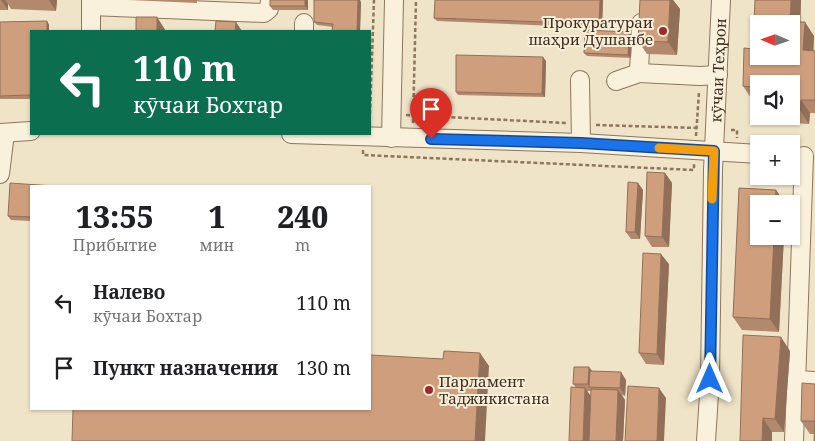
<!DOCTYPE html>
<html lang="ru">
<head>
<meta charset="utf-8">
<style>
  body { margin:0; font-family:"Noto Serif",serif; background:#f6f6f6; color:#202124; height:100vh; display:flex; flex-direction:column; font-size:19px; white-space:nowrap }
  * { box-sizing:border-box; margin:0 }
  p { font-size:16px; color:#757577 }
  .icon { flex:none; width:28px; height:28px; fill:none; stroke:currentColor; stroke-width:2; stroke-linecap:round; stroke-linejoin:round }
  .map { position:relative; flex:1; overflow:hidden }
  .sheet { position:absolute; left:30px; top:185px; width:341px; height:225px; display:flex; flex-direction:column; background:#fff; border-radius:0px; box-shadow:0 1px 4px #0004 }
  .sheet>* { flex:none }
  .top-card { position:absolute; left:30px; top:30px; width:341px; height:105px; border-radius:0px; box-shadow:0 1px 4px #0004; background:#0b6e4f; color:#fff; overflow:hidden }
  .needle { width:32px; rotate:272deg }
  .tools { position:absolute; left:750px; top:15px; display:grid; gap:10px }
  .tools a { display:grid; place-items:center; width:50px; height:50px; border-radius:0px; background:#fff; box-shadow:0 1px 4px #0004; font-size:25px }
  .pin { position:absolute; display:grid; place-items:center; width:42px; height:42px; color:#fff; margin:-51px -21px; border-radius:50% 50% 50% 0; rotate:-45deg; box-shadow:0 0 5px #0007 }
  .pin .icon { rotate:45deg }
  .me { position:absolute; width:55px; margin:-28px; rotate:0deg; stroke-linejoin:round; filter:drop-shadow(0 0 4px #0008) }
  .turn { display:flex; align-items:center; gap:18px; height:105px; padding:0 20px; font-size:22px }
  .turn .icon { width:65px; height:65px; stroke-width:2.5 }
  .turn b { display:block; font-size:35px; line-height:42px }
  .eta { display:flex; justify-content:space-evenly; align-items:center; height:85px; text-align:center }
  .eta b { font-size:30px; font-weight:800; line-height:35px }
  ul { padding:0; list-style:none }
  li { display:flex; align-items:center; gap:15px; height:65px; padding:0 20px }
  li div { flex:1 }
  li b { display:block; font-size:19px }
  li em { font-style:normal }
  .map>svg:first-child { display:block }
  .lines { fill:none; stroke-linecap:round; stroke-linejoin:round }
  .minor-casing { stroke:#8d765c; stroke-width:20 }
  .path { stroke:#8d765c; stroke-width:2.5; stroke-dasharray:4 2.5; stroke-linecap:butt }
  .minor { stroke:#faf1dc; stroke-width:18 }
  .wall { fill:#b2896c; fill-rule:evenodd }
  .shaded-wall { fill:#916f58 }
  .building { fill:#cf9f7d; stroke:#916f58; fill-rule:evenodd }
  .route-casing { stroke:#114b97; stroke-width:12 }
  .route { stroke:#1a73e8; stroke-width:9 }
  .slow { stroke:#f59e0b; stroke-width:9 }
  .poi-dot { fill:#9e2a2b; stroke:#f7eed8; stroke-width:2 }
  .labels { text-anchor:middle; dominant-baseline:central; stroke-width:4; stroke-linejoin:round; paint-order:stroke }
  .poi-label { font-size:15px; fill:#3d2e20; stroke:#f7eed8; text-anchor:end }
  .street-label { font-size:15px; fill:#3d2e20; stroke:#f7eed8 }
</style>
</head>
<body>
<div class="map">
<svg width="815" height="441" viewBox="0 0 815 441">
  <rect width="100%" height="100%" fill="#f0e4c8"/>
  <g class="lines">
    <!-- minor casing -->
    <g class="minor-casing">
      <g id="minor">
        <path d="M91,6l173,7 5,-4 1,-9"/>
        <path d="M304,23v8"/>
        <path d="M91,31v-31"/>
        <path d="M639,73l2,-50"/>
        <path d="M580,80l1,63"/>
        <path d="M616,81l23,-8 61,3 18,-1"/>
        <path d="M0,133l31,-2"/>
        <path d="M291,134l290,9 178,11"/>
        <path d="M391,138l3,-138"/>
        <path d="M0,174l5,-41"/>
        <path d="M797,380l18,1"/>
        <path id="s1" d="M706,441l4,-62 3,-209 8,-170"/>
        <path d="M794,441l10,-285"/>
      </g>
    </g>
    <!-- path -->
    <path class="path" d="M370,114l4,-114
      M406,115l160,8
      M413,123l3,-123
      M596,125l102,3
      M731,130h6v8
      M696,136l3,-44
      M363,150v5l331,15v-6"/>
    <!-- minor -->
    <use href="#minor" class="minor"/>
  </g>
  <!-- wall -->
  <path class="wall" d="M0,0h57l-1,11 -45,-2 -3,-5v6h-8z
    M129,0h68v3z
    M308,0v10h-35l-3,-4z
    M435,0h168l-1,28 -165,-7 -3,-3z
    M640,0h33l7,9 -3,46 -30,-1 -9,-13z
    M801,0l-1,22 14,14 -1,14 2,1v62h-5l-1,11 -36,-2 -4,-6h22v-32l-40,14 -8,-12 10,-37z
    M361,2l-1,29h-28l1,-4 -16,-2 -3,-3z
    M47,21l2,4v6h-18v68h-31v-77z
    M629,32l3,4 -1,22 -44,-2 -3,-3z
    M546,61l-1,36 -87,-2 -2,-3z
    M751,100h8v11z
    M665,173l7,10 -3,64h-17l-7,-11z
    M638,183l5,7 -3,49h-9l-5,-7z
    M31,186v35l-20,-1 -3,-4z
    M739,188l37,2 9,13 -26,1v32h25l-5,96 -37,-2 -9,-13z
    M669,264l-5,101 -18,-1 -7,-11z
    M790,351l-6,81h-12l-32,9z
    M589,367l3,4 34,9 -1,16 -3,-1 3,5 -2,41 -50,-57zM587,391h4v5z
    M815,384l-1,50h-4l-9,-13z"/>
  <!-- shaded-wall -->
  <path class="shaded-wall" d="M1,0h4l3,4v6z
    M49,0h8l-1,11z
    M305,0h3v10l-3,-4z
    M358,0h2l1,2 -1,29h-3z
    M600,0h3l-1,28 -3,-4z
    M670,0h3l7,9 -3,46 -9,-13z
    M791,0h10l-1,35 -10,-13z
    M157,17l9,14h-9z
    M47,21l2,4v6h-2z
    M236,22l6,9h-7z
    M805,22l9,14 -1,27 -10,-13z
    M629,32l3,4 -1,22 -3,-3z
    M543,57l3,4 -1,36 -3,-3z
    M801,100l9,13 -1,11 -9,-14z
    M665,173l7,10 -3,64 -7,-10z
    M638,183l5,7 -3,49 -5,-7z
    M776,190l9,13v1h-10z
    M774,236h10l-5,96 -9,-13z
    M661,254l8,10 -5,101 -7,-11z
    M781,337l9,14 -6,81 -9,-13z
    M480,353l9,13 -4,75h-10z
    M589,367l5,7 -4,13 -2,-3z
    M621,372l5,8 -1,16 -5,-8z
    M585,388l7,10 -1,43h-8z
    M659,388l7,10 -2,43h-7z
    M618,390l7,10 -2,41h-7z
    M763,418l9,14v9h-10z"/>
  <!-- building -->
  <path class="building" d="M270,0h35v6h-35z
    M314,0h44l-1,31h-25l1,-7 -19,-2z
    M435,0h165l-1,24 -165,-6z
    M640,0h30l-2,42 -30,-1z
    M755,0h36l-1,22h15l-2,28 12,1v49h-14l-1,10h-9v-26h-32v16h-8v-13l-8,-1 1,-38 9,1zM759,24h32v32h-32z
    M136,17h21v14h-21z
    M47,21v10h-16v64l-31,1v-74z
    M216,21l20,1 -1,9h-20z
    M585,30l44,2 -1,23 -44,-2z
    M456,55l87,2 -1,37 -86,-2z
    M647,172l18,1 -3,64 -17,-1z
    M628,182l10,1 -3,49h-9z
    M10,183l43,3h-22v31l-23,-1z
    M739,188l37,2 -1,14h-16v32h15l-4,83 -37,-2z
    M643,253l18,1 -4,100 -18,-1z
    M743,335l38,2 -6,82 -12,-1 -1,23h-22z
    M444,351l36,2 -5,88h-403l1,-32h297v-54l73,4z
    M574,367h15l-1,17h-15z
    M590,371l31,1 -1,16 -31,-1z
    M802,383l13,1v57h-1l1,-20h-14z
    M628,386l31,2 -2,53h-32z
    M571,387l14,1 -2,53h-14z
    M591,389l27,1 -2,51h-27z"/>
  <g class="lines">
    <!-- route casing -->
    <g class="route-casing">
      <path id="route" d="M431,139l150,4 133,8 -4,228"/>
    </g>
    <!-- route -->
    <use href="#route" class="route"/>
    <!-- slow -->
    <path class="slow" d="M659,148l55,3 -2,48"/>
  </g>
  <!-- markers -->
  <g class="poi-dot">
    <circle cx="663" cy="31" r="5"/>
    <circle cx="429" cy="390" r="5"/>
  </g>
  <g class="labels">
    <!-- poi labels -->
    <g class="poi-label">
      <text x="653" y="22">Прокуратураи<tspan x="653" dy="17">шаҳри Душанбе</tspan></text>
      <text x="439" y="381" text-anchor="start">Парламент<tspan x="439" dy="17">Таджикистана</tspan></text>
    </g>
    <!-- street labels -->
    <g class="street-label">
      <text stroke="none"><textPath href="#s1" startOffset="371">кӯчаи Теҳрон</textPath></text>
    </g>
  </g>
</svg>
<div class="tools">
<a><svg class="needle" viewBox="-14 -14 28 28"><path d="M0-13l5 13h-10z" fill="#e53935"/><path d="M0 13l5-13h-10z" fill="#757577"/></svg></a>
<a><svg class="icon" aria-label="sound" viewBox="0 0 24 24"><path d="M4 9h4l5-4v14l-5-4H4zM17 9q2 3 0 6"/></svg></a>
<a>+</a>
<a>−</a>
</div>
<div class="pin" style="left:431px;top:139px;background:#d93025"><svg class="icon" aria-label="arrive" viewBox="0 0 24 24"><path d="M6 21V4h12l-3 4 3 4H6"/></svg></div>
<svg class="me" style="left:710px;top:379px" viewBox="-20 -20 40 40"><path d="M0-17L14 15 0 8-14 15z" fill="#1a73e8" stroke="#fff" stroke-width="4"/></svg>
<div class="top-card">
<div class="turn"><svg class="icon" aria-label="left" viewBox="0 0 24 24"><path d="M17 20v-9H6M10 6l-5 5 5 5"/></svg><div><b>110 m</b>кӯчаи Бохтар</div></div>
</div>
<section class="sheet">
<div class="eta">
<div><b>13:55</b><p>Прибытие</p></div>
<div><b>1</b><p>мин</p></div>
<div><b>240</b><p>m</p></div>
</div>
<ul>
<li><svg class="icon" aria-label="left" viewBox="0 0 24 24"><path d="M17 20v-9H6M10 6l-5 5 5 5"/></svg><div><b>Налево</b><p>кӯчаи Бохтар</p></div><em>110 m</em></li>
<li><svg class="icon" aria-label="arrive" viewBox="0 0 24 24"><path d="M6 21V4h12l-3 4 3 4H6"/></svg><div><b>Пункт назначения</b></div><em>130 m</em></li>
</ul>
</section>
</div>
</body>
</html>
